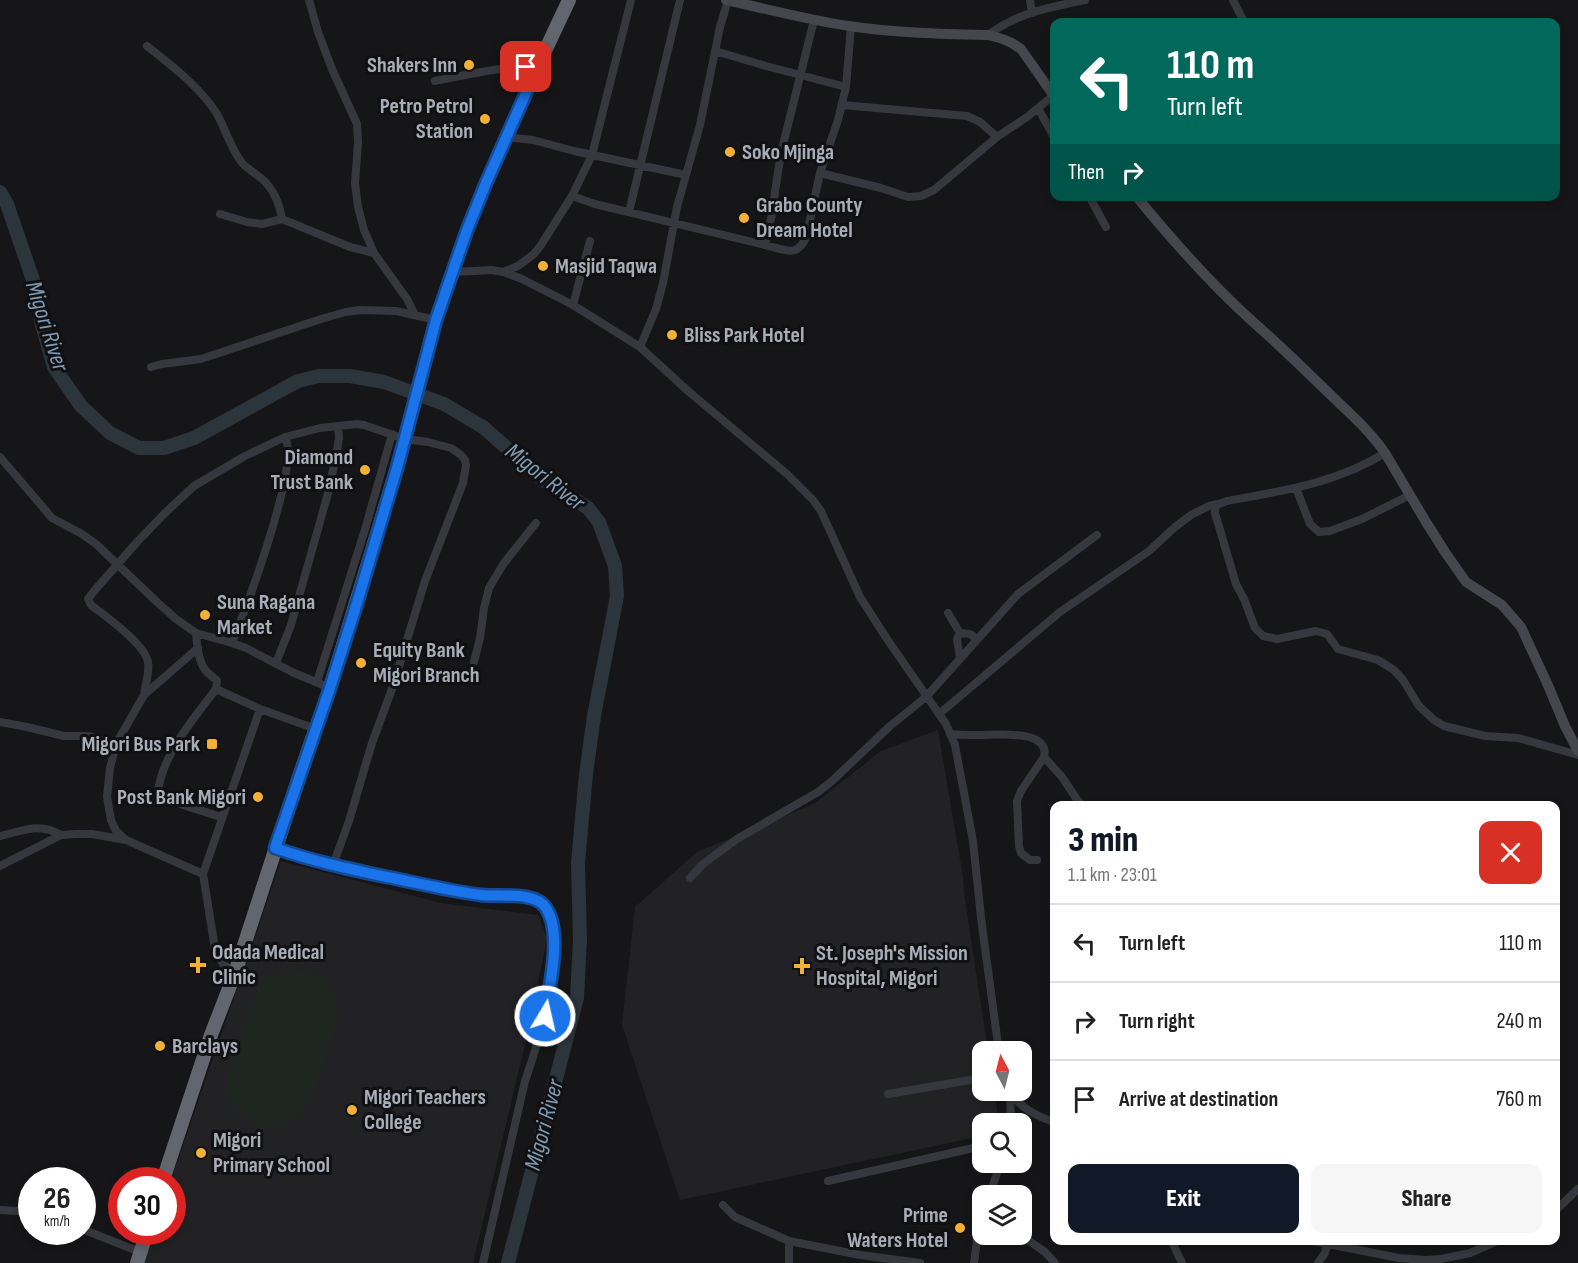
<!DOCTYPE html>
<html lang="en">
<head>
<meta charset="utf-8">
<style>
  body { margin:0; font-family:"Sofia Sans Condensed",sans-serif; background:#f6f6f6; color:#222; height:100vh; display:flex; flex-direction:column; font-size:22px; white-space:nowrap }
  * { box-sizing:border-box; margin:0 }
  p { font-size:20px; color:#767676 }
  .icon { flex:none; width:33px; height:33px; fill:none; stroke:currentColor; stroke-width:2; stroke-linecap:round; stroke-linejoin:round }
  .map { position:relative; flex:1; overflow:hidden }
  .details { position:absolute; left:1050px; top:801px; width:510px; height:444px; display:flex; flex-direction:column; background:#fff; border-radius:12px; box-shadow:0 3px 9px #0003 }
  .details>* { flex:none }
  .banner { position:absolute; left:1050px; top:18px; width:510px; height:183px; border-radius:12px; box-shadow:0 3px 9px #0003; background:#00695c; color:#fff; overflow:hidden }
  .needle { width:39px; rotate:353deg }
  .fabs { position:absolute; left:972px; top:1041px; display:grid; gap:12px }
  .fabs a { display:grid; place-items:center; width:60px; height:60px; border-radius:12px; background:#fff; box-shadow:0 3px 9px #0003; font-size:30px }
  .speed { position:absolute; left:18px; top:1167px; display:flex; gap:12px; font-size:30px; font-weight:700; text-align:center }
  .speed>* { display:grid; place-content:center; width:78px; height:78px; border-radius:50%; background:#fff; box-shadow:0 3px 9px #0003; line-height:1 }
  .speed small { font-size:15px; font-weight:400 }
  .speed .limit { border:9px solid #d22; background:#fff; color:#111 }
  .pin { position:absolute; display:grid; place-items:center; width:51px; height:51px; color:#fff; margin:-26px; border-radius:12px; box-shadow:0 3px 9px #0006 }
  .me { position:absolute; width:66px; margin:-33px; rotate:9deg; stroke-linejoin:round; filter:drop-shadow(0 0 4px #0008) }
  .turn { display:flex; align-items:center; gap:21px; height:126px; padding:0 18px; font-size:27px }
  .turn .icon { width:78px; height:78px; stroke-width:2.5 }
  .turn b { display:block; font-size:42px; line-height:51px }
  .then { display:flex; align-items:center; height:57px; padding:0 18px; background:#0003; gap:12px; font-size:22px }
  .round { display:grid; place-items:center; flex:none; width:63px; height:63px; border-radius:12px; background:#f6f6f6 }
  .summary { display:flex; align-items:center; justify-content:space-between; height:102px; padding:0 18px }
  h1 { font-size:36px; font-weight:800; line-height:45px; color:#111827 }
  .cta { display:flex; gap:12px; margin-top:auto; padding:12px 18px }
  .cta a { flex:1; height:69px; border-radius:12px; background:#111827; color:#fff; font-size:24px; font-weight:800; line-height:69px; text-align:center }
  .cta a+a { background:#f6f6f6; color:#222 }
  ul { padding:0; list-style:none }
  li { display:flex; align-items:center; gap:18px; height:78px; padding:0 18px; border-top:2px solid #e0e0e0 }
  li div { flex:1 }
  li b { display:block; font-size:22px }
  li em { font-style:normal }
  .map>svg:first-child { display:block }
  .built { fill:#222225 }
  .green { fill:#1e261f }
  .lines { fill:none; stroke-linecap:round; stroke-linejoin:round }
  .river { stroke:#2c353c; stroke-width:14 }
  .street { stroke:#37383d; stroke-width:8 }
  .secondary { stroke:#45474d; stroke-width:10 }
  .highway { stroke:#63666e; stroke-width:14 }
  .route-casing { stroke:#114b97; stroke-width:15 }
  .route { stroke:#1a73e8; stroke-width:10 }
  .poi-dot { fill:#f2b134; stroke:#111113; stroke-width:2 }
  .labels { text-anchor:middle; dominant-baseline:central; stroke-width:6; stroke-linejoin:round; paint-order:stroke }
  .poi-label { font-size:22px; font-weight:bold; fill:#a8adb8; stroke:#111113; text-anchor:start }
  .water-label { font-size:24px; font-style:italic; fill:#7f9bb3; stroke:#111113 }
</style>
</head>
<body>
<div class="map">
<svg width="1578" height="1263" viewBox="0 0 1578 1263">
  <rect width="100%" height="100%" fill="#161618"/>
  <!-- built -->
  <path class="built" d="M938,730l25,147 2,23 23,151 -6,1v38l12,1 5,32 -17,1v12l-302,64 -58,-175 13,-118 62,-55 117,-48 67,-53z
    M281,861l160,42 97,12 9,23 -21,102 -53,223h-330l11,-31h18v-52h-1z"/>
  <!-- green -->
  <path class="green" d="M292,969c31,-1 41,17 46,45l-29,88c-14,28 -45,35 -68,12 -9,-9 -15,-19 -14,-32 1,-9 6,-19 9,-27 7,-22 15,-44 22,-66 10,-12 19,-16 34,-20z"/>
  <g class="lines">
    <!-- river -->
    <path class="river" d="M0,192l7,12 26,76 8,41 13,46 27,39 29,27 29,15h25l30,-10 104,-57 21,-5h31l34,6 60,22 39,23 59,52 46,29 11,14 16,44 2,30 -23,120 -8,58 -8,89 2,77 -3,58 -69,265"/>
    <!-- street -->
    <path class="street" d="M309,0l9,32 14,37 25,55 1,19 -3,40 3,24 6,23 10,23 33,46 8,16
      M1030,0l2,13
      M1233,0l11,22
      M988,35c29,-22 62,-28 97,-35
      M147,46c24,19 54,42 70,68 9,16 14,36 26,50 5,5 12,9 18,14 13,11 18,25 21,41l68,28 24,6
      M715,51l51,15 80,21
      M435,81c33,-6 68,-16 102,-13
      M842,105l125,11 13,6 17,15
      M1038,108l16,29
      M506,137l27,3 41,11 112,24
      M820,173l61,15 27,9 13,-1 13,-6 63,-53 30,-20 27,-22
      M572,196l23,8 170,41c20,5 34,14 42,-11l13,-61 18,-53 8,-33 5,-61
      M1089,196l17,31
      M629,212l51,-212
      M220,214l27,8 15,2 20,-5
      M765,245l8,-35 2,-18 6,-39 33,-133
      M453,272l39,-2 11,2 19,7 51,26 67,42 48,44 99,83 26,26 8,11 39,86 27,42 52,75 7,10 9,21 18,96 8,77 18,134
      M503,272l15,-6 16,-12 7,-9 31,-49 20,-41 39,-155
      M573,305l17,-64
      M640,347l16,-38 7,-26 14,-76 23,-82 20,-98 8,-27
      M151,367l11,-3 39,-5 120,-40 25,-7 14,-2 36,1 40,9
      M1385,453c-48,30 -103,38 -158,48l-8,3 -4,3v6l21,71 8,15 11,29 8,8 14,3 39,-8 11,3 11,15 40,11 16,10 9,10 16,26 15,14 10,6 41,10 33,2 60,17
      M0,457l52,61 30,16 14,10 61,58 19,17 20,14c1,12 2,28 10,38 3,4 8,6 11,10l-1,8 44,20 56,20
      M1296,488l14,36 9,8 11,-1 32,-12 48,-24
      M948,613l12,20 -3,6 3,19
      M196,633l36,10c13,-32 69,-179 53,-206
      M960,633l10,1 7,5
      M232,643l14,5 46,24 38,16
      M474,662l6,-24 4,-30 5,-20 15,-25 32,-40
      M276,663l15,-38 36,-128 10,-45 2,-14 -1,-12
      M317,682l49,-156 26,-92
      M216,689c-22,29 -54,66 -58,103 9,10 49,20 63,25
      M144,695c1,-10 6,-23 4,-33 -3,-18 -43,-46 -57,-57l-3,-6 7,-9 43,-49 27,-28 29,-27 51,-30 40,-19 35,-9 37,-4 7,1 41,14 23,3 23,6 10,7 4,5 1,5 -3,18 -38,98 -33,108 -20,54 -23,78 -16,44
      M939,714l121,-102 89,-61 26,-24 16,-12 18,-9 9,-2
      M0,722l27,5 37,9h25l27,8
      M950,734c10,1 20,1 30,1 15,0 71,-6 64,22l-23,34 -4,10 2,45 2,7 9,7h7
      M1044,757l18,20 16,24 6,5
      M0,836c23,-5 39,-14 61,-1
      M125,839l-9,-8 -5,-11 -4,-23 3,-29 6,-24 28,-49 54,-47
      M275,848l18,7 61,15 59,13 68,12 49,2c50,14 7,150 -5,184l-42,182
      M0,866l61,-31 15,-1h16l34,6 77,34 12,75 8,15 12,9
      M203,874l57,-165
      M690,878l13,-14 34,-25 81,-47 14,-11 58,-55 36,-29 92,-103 79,-59
      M1009,1090c11,18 27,26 45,32
      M1010,1093l1,31
      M888,1094l94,-16
      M828,1181l154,-35
      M989,1196l12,-34
      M723,1205l12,12 54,24 71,14 60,8
      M0,1210l18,1 14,2
      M1556,1210l22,-21
      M82,1229l58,23
      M1019,1234l26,18 10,11
      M1171,1240l11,23
      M1308,1240l91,18 27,2 15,-1 29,-6 30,-13
      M789,1241v22
      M974,1263l4,-30 4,-16
      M1318,1263l7,-10 2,-8"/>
    <!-- secondary -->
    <path class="secondary" d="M726,0c41,9 82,20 123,26 46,7 93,8 139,9 12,3 23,6 33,14l33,47
      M1136,196c36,44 74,87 116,125 30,26 58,54 87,82 17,16 33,31 46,50l41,69 19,30 21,30 36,23 19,22 26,56 18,43 13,25"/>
    <!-- highway -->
    <path class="highway" d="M163,1180l48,-145 24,-62 66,-202 29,-83 67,-220 39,-148 31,-90 19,-47 51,-115 32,-68
      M137,1263l10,-31"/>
  </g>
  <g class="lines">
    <!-- route casing -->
    <g class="route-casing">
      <path id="route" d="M526,67l11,1 -51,115 -19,47 -31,90 -39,148 -40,135 -27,85 -55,160c37,13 74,21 112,29 31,6 62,14 94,18 19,2 54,-4 65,13 17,26 3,79 -1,108"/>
    </g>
    <!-- route -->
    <use href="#route" class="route"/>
  </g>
  <!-- markers -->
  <g class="poi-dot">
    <circle cx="469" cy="65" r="6"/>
    <circle cx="485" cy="119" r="6"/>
    <circle cx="730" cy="152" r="6"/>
    <circle cx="744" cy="218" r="6"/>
    <circle cx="543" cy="266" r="6"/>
    <circle cx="672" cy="335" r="6"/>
    <circle cx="365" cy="470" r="6"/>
    <circle cx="205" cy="615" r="6"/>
    <circle cx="361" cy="663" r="6"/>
    <rect x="206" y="738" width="12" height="12" rx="3"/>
    <circle cx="258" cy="797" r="6"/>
    <path d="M195 956h6v6h6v6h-6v6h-6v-6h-6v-6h6z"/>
    <path d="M799 957h6v6h6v6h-6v6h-6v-6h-6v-6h6z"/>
    <circle cx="160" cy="1046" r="6"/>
    <circle cx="352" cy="1110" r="6"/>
    <circle cx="201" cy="1153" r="6"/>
    <circle cx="960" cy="1228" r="6"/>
  </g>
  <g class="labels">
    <!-- poi labels -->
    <g class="poi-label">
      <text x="457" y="65" text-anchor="end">Shakers Inn</text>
      <text x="473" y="106" text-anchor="end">Petro Petrol<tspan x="473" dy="25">Station</tspan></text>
      <text x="742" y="152">Soko Mjinga</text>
      <text x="756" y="205">Grabo County<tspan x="756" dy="25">Dream Hotel</tspan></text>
      <text x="555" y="266">Masjid Taqwa</text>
      <text x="684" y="335">Bliss Park Hotel</text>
      <text x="353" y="457" text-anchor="end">Diamond<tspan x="353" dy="25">Trust Bank</tspan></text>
      <text x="217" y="602">Suna Ragana<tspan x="217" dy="25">Market</tspan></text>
      <text x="373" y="650">Equity Bank<tspan x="373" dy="25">Migori Branch</tspan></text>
      <text x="200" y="744" text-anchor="end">Migori Bus Park</text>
      <text x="246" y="797" text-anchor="end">Post Bank Migori</text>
      <text x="212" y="952">Odada Medical<tspan x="212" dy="25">Clinic</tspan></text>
      <text x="816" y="953">St. Joseph's Mission<tspan x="816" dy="25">Hospital, Migori</tspan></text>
      <text x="172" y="1046">Barclays</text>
      <text x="364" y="1097">Migori Teachers<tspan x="364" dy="25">College</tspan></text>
      <text x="213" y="1140">Migori<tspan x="213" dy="25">Primary School</tspan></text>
      <text x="948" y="1215" text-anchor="end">Prime<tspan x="948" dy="25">Waters Hotel</tspan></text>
    </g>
    <!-- water labels -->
    <g class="water-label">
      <text transform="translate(47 326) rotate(72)">Migori River</text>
      <text transform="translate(545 477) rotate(38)">Migori River</text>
      <text transform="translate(544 1125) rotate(-75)">Migori River</text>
    </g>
  </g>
</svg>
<div class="fabs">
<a><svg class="needle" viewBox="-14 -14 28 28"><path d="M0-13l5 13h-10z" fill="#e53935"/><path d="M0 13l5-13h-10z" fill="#767676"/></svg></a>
<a><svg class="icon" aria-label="search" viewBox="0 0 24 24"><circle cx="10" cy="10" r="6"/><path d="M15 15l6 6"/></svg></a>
<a><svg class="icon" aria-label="layers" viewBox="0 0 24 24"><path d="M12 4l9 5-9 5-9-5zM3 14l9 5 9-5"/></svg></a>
</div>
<div class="speed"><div>26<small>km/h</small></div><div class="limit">30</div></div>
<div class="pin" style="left:526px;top:67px;background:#d93025"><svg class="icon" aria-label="arrive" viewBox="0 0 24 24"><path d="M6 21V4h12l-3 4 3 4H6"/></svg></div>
<svg class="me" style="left:545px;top:1016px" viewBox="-20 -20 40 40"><circle r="17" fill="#1a73e8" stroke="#fff" stroke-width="3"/><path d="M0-11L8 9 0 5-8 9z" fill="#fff"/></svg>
<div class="banner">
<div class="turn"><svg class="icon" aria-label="left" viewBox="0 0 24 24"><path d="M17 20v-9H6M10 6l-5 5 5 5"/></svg><div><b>110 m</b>Turn left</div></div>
<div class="then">Then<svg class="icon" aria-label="right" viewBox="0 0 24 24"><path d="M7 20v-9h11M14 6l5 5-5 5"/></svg></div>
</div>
<section class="details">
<div class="summary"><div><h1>3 min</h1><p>1.1 km · 23:01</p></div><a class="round" style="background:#d93025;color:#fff"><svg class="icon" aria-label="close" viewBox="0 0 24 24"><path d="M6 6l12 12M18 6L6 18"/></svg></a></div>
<ul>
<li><svg class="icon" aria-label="left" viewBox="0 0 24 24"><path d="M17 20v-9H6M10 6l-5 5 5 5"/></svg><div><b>Turn left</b></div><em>110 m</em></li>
<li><svg class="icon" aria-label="right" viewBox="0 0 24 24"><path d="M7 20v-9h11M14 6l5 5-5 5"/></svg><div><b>Turn right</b></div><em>240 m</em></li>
<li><svg class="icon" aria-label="arrive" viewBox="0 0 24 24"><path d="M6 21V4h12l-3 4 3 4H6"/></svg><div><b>Arrive at destination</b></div><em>760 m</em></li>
</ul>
<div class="cta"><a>Exit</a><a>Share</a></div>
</section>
</div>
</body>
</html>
